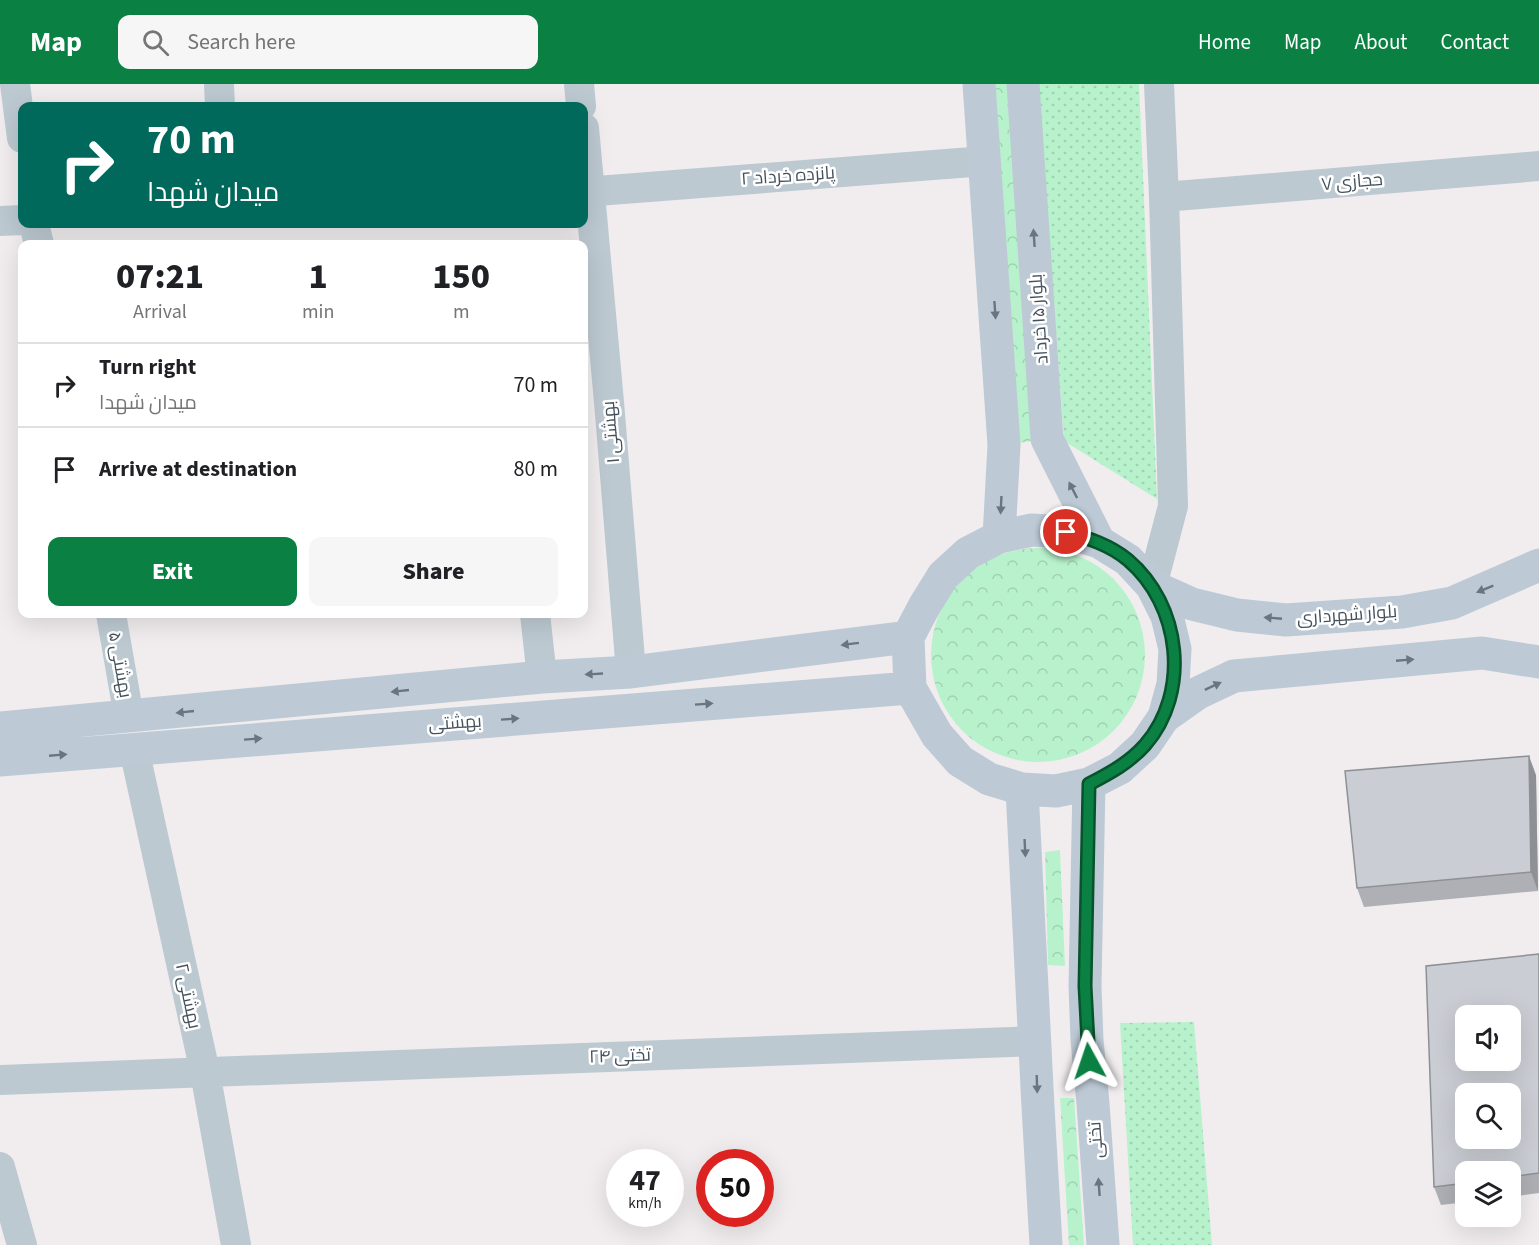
<!DOCTYPE html>
<html lang="en">
<head>
<meta charset="utf-8">
<style>
  body { margin:0; font-family:"Source Sans 3",Cairo,sans-serif; background:#f6f6f6; color:#202124; height:100vh; display:flex; flex-direction:column; font-size:22px; white-space:nowrap }
  * { box-sizing:border-box; margin:0 }
  p { font-size:20px; color:#757577 }
  .icon { flex:none; width:33px; height:33px; fill:none; stroke:currentColor; stroke-width:2; stroke-linecap:round; stroke-linejoin:round }
  .map { position:relative; flex:1; overflow:hidden }
  .side { position:absolute; left:18px; top:156px; width:570px; height:378px; display:flex; flex-direction:column; background:#fff; border-radius:12px; box-shadow:0 6px 24px #0002 }
  .side>* { flex:none }
  .guide { position:absolute; left:18px; top:18px; width:570px; height:126px; border-radius:12px; box-shadow:0 6px 24px #0002; background:#00695c; color:#fff; overflow:hidden }
  .tools { position:absolute; left:1455px; top:921px; display:grid; gap:12px }
  .tools a { display:grid; place-items:center; width:66px; height:66px; border-radius:12px; background:#fff; box-shadow:0 6px 24px #0002; font-size:30px }
  .speed { position:absolute; left:606px; top:1065px; display:flex; gap:12px; font-size:30px; font-weight:700; text-align:center }
  .speed>* { display:grid; place-content:center; width:78px; height:78px; border-radius:50%; background:#fff; box-shadow:0 6px 24px #0002; line-height:1 }
  .speed small { font-size:15px; font-weight:400 }
  .speed .limit { border:9px solid #d22; background:#fff; color:#111 }
  .pin { position:absolute; display:grid; place-items:center; width:51px; height:51px; color:#fff; margin:-26px; border:3px solid #fff; border-radius:50%; box-shadow:0 2px 6px #0007 }
  .me { position:absolute; width:66px; margin:-33px; rotate:355deg; stroke-linejoin:round; filter:drop-shadow(0 0 4px #0008) }
  .turn { display:flex; align-items:center; gap:21px; height:126px; padding:0 30px; font-size:27px }
  .turn .icon { width:78px; height:78px; stroke-width:2.5 }
  .turn b { display:block; font-size:42px; line-height:51px }
  .eta { display:flex; justify-content:space-evenly; align-items:center; height:102px; text-align:center }
  .eta b { font-size:36px; font-weight:800; line-height:42px }
  .action { display:flex; gap:12px; margin-top:auto; padding:12px 30px }
  .action a { flex:1; height:69px; border-radius:12px; background:#0b8043; color:#fff; font-size:24px; font-weight:800; line-height:69px; text-align:center }
  .action a+a { background:#f6f6f6; color:#202124 }
  ul { padding:0; list-style:none }
  li { display:flex; align-items:center; gap:18px; height:84px; padding:0 30px; border-top:2px solid #e0e0e0 }
  li div { flex:1 }
  li b { display:block; font-size:22px }
  li em { font-style:normal }
  header { display:flex; align-items:center; gap:36px; box-sizing:border-box; height:84px; padding:0 30px; background:#0b8043; color:#fff }
  header strong { font-size:28px }
  nav { display:flex; gap:33px; margin-inline-start:auto; font-size:21px }
  .search { width:420px; height:54px; background:#f6f6f6; display:flex; align-items:center; gap:15px; box-sizing:border-box; padding:0 21px; border-radius:12px; color:#757577; font-size:22px }
  .map>svg:first-child { display:block }
  .forest { fill:url(#forest-crowns) }
  .park { fill:url(#park-dots) }
  .lines { fill:none; stroke-linecap:round; stroke-linejoin:round }
  .minor { stroke:#bdc9d1; stroke-width:30 }
  .secondary { stroke:#bdcad6; stroke-width:33 }
  .wall { fill:#aeb0b5 }
  .shaded-wall { fill:#8d9094 }
  .building { fill:#cacdd3; stroke:#8d9094; stroke-width:1.5; fill-rule:evenodd }
  .oneway { fill:#697681 }
  .route-casing { stroke:#07532c; stroke-width:15 }
  .route { stroke:#0b8043; stroke-width:10 }
  .labels { text-anchor:middle; dominant-baseline:central; stroke-width:5; stroke-linejoin:round; paint-order:stroke }
  .street-label { font-size:18px; fill:#45525c; stroke:#fff }
</style>
</head>
<body>
<header>
<strong>Map</strong>
<div class="search"><svg class="icon" aria-label="search" viewBox="0 0 24 24"><circle cx="10" cy="10" r="6"/><path d="M15 15l6 6"/></svg>Search here</div>
<nav><a>Home</a><a>Map</a><a>About</a><a>Contact</a></nav>
</header>
<div class="map">
<svg width="1539" height="1161" viewBox="0 0 1539 1161">
  <defs>
    <pattern id="forest-crowns" width="20" height="18" patternUnits="userSpaceOnUse" patternTransform="scale(1.5)"><rect width="20" height="18" fill="#b8f2cc"/><path d="M2 6a3 3 0 1 1 6 0M12 15a3 3 0 1 1 6 0" fill="none" stroke="#a0d1b2"/></pattern>
    <pattern id="park-dots" width="8" height="8" patternUnits="userSpaceOnUse" patternTransform="scale(1.5)"><rect width="8" height="8" fill="#b8f2cc"/><path d="M2 2h.1M6 6h.1" fill="none" stroke="#a0d1b2" stroke-width="1.8" stroke-linecap="round"/></pattern>
  </defs>
  <rect width="100%" height="100%" fill="#f1edee"/>
  <!-- forest -->
  <path class="forest" d="M977,0h46l24,355 -43,6z
    M931 571a107 107 0 1 1 214 0a107 107 0 1 1-214 0Z
    M1060,766l5,116 -17,-1 -3,-113z
    M1060,1014h14l10,147h-15z"/>
  <!-- park -->
  <path class="park" d="M1038,0h101l18,415 -93,-58z
    M1194,938l18,223h-79l-13,-222z"/>
  <g class="lines">
    <!-- minor -->
    <path class="minor" d="M15,0l7,54
      M219,0l1,22
      M579,0l2,22
      M584,44l25,274 22,270
      M584,108l401,-31
      M1164,113l375,-31
      M0,137l22,-1
      M34,140l5,20
      M1152,502l21,-80 -9,-309 -5,-113
      M111,530l18,103
      M535,530l7,63
      M134,665l71,323 31,173
      M0,996l1035,-39
      M0,1083l22,78"/>
    <!-- secondary -->
    <path class="secondary" d="M979,0l25,361 -5,92
      M1023,0l24,355 52,103
      M1032,446l34,2 33,10 29,18 24,26 15,30 8,33 -2,35 -9,33 -19,28 -25,23 -31,16 -33,7 -34,-2 -33,-10 -29,-18 -23,-26 -27,-47 -2,-51 17,-32 18,-29 25,-23 31,-16z
      M1152,502l40,18 45,11 49,5 116,-8 50,-9 87,-38
      M1164,633l34,-24 36,-17 248,-23 57,9
      M0,644l542,-51 89,-5 277,-35
      M0,676l910,-72
      M1089,700l-4,202 2,54 6,64 10,141
      M1022,705l16,318 8,138"/>
  </g>
  <!-- wall -->
  <path class="wall" d="M1536,691l2,116 -174,16 -7,-19z
    M1539,870v239l-29,4v-25h-44v30l-25,3 -7,-18z"/>
  <!-- shaded-wall -->
  <path class="shaded-wall" d="M1529,672l7,19 2,116 -7,-19z"/>
  <!-- building -->
  <path class="building" d="M1529,672l2,116 -174,16 -12,-117z
    M1539,870v219l-29,4v-5h-44v11l-32,4 -8,-221zM1466,932h44v44h-44zM1466,1010h44v44h-44z"/>
  <!-- one-way arrows -->
  <defs><path id="oneway-solid" d="M-6-.8H1V-3.2L6.5 0L1 3.2V.8H-6Z" transform="scale(1.5)"/></defs>
  <g class="oneway">
    <use href="#oneway-solid" transform="translate(1034 154) rotate(-94)"/>
    <use href="#oneway-solid" transform="translate(995 226) rotate(86)"/>
    <use href="#oneway-solid" transform="translate(1073 406) rotate(-117)"/>
    <use href="#oneway-solid" transform="translate(1001 421) rotate(93)"/>
    <use href="#oneway-solid" transform="translate(1485 505) rotate(158)"/>
    <use href="#oneway-solid" transform="translate(1273 534) rotate(-175)"/>
    <use href="#oneway-solid" transform="translate(850 560) rotate(173)"/>
    <use href="#oneway-solid" transform="translate(1405 576) rotate(-5)"/>
    <use href="#oneway-solid" transform="translate(594 590) rotate(177)"/>
    <use href="#oneway-solid" transform="translate(1213 602) rotate(-25)"/>
    <use href="#oneway-solid" transform="translate(400 607) rotate(174)"/>
    <use href="#oneway-solid" transform="translate(704 620) rotate(-4)"/>
    <use href="#oneway-solid" transform="translate(185 628) rotate(174)"/>
    <use href="#oneway-solid" transform="translate(510 635) rotate(-4)"/>
    <use href="#oneway-solid" transform="translate(253 655) rotate(-4)"/>
    <use href="#oneway-solid" transform="translate(58 671) rotate(-5)"/>
    <use href="#oneway-solid" transform="translate(1025 764) rotate(87)"/>
    <use href="#oneway-solid" transform="translate(1037 1000) rotate(88)"/>
    <use href="#oneway-solid" transform="translate(1099 1103) rotate(-94)"/>
  </g>
  <g class="lines">
    <!-- route casing -->
    <g class="route-casing">
      <path id="route" d="M1066,448c22,6 44,13 62,28 53,45 63,132 17,185 -16,18 -35,28 -56,39l-4,202 4,75"/>
    </g>
    <!-- route -->
    <use href="#route" class="route"/>
  </g>
  <g class="labels">
    <!-- street labels -->
    <g class="street-label">
      <text transform="translate(788 92) rotate(-4)">پانزده خرداد ۲</text>
      <text transform="translate(1352 98) rotate(-5)">حجازی ۷</text>
      <text transform="translate(1039 235) rotate(-94)">بلوار ۱۵ خرداد</text>
      <text transform="translate(611 348) rotate(-95)">بهشتی ۱</text>
      <text transform="translate(1347 531) rotate(-4)">بلوار شهرداری</text>
      <text transform="translate(120 581) rotate(80)">بهشتی ۵</text>
      <text transform="translate(455 639) rotate(-4)">بهشتی</text>
      <text transform="translate(188 912) rotate(78)">بهشتی ۲</text>
      <text transform="translate(620 972) rotate(-2)">تختی ۲۴</text>
      <text transform="translate(1096 1056) rotate(-94)">تختی</text>
    </g>
  </g>
</svg>
<div class="tools">
<a><svg class="icon" aria-label="sound" viewBox="0 0 24 24"><path d="M4 9h4l5-4v14l-5-4H4zM17 9q2 3 0 6"/></svg></a>
<a><svg class="icon" aria-label="search" viewBox="0 0 24 24"><circle cx="10" cy="10" r="6"/><path d="M15 15l6 6"/></svg></a>
<a><svg class="icon" aria-label="layers" viewBox="0 0 24 24"><path d="M12 4l9 5-9 5-9-5zM3 14l9 5 9-5"/></svg></a>
</div>
<div class="speed"><div>47<small>km/h</small></div><div class="limit">50</div></div>
<div class="pin" style="left:1066px;top:448px;background:#d93025"><svg class="icon" aria-label="arrive" viewBox="0 0 24 24"><path d="M6 21V4h12l-3 4 3 4H6"/></svg></div>
<svg class="me" style="left:1089px;top:977px" viewBox="-20 -20 40 40"><path d="M0-17L14 15 0 8-14 15z" fill="#0b8043" stroke="#fff" stroke-width="4"/></svg>
<div class="guide">
<div class="turn"><svg class="icon" aria-label="right" viewBox="0 0 24 24"><path d="M7 20v-9h11M14 6l5 5-5 5"/></svg><div><b>70 m</b>میدان شهدا</div></div>
</div>
<section class="side">
<div class="eta">
<div><b>07:21</b><p>Arrival</p></div>
<div><b>1</b><p>min</p></div>
<div><b>150</b><p>m</p></div>
</div>
<ul>
<li><svg class="icon" aria-label="right" viewBox="0 0 24 24"><path d="M7 20v-9h11M14 6l5 5-5 5"/></svg><div><b>Turn right</b><p>میدان شهدا</p></div><em>70 m</em></li>
<li><svg class="icon" aria-label="arrive" viewBox="0 0 24 24"><path d="M6 21V4h12l-3 4 3 4H6"/></svg><div><b>Arrive at destination</b></div><em>80 m</em></li>
</ul>
<div class="action"><a>Exit</a><a>Share</a></div>
</section>
</div>
</body>
</html>
